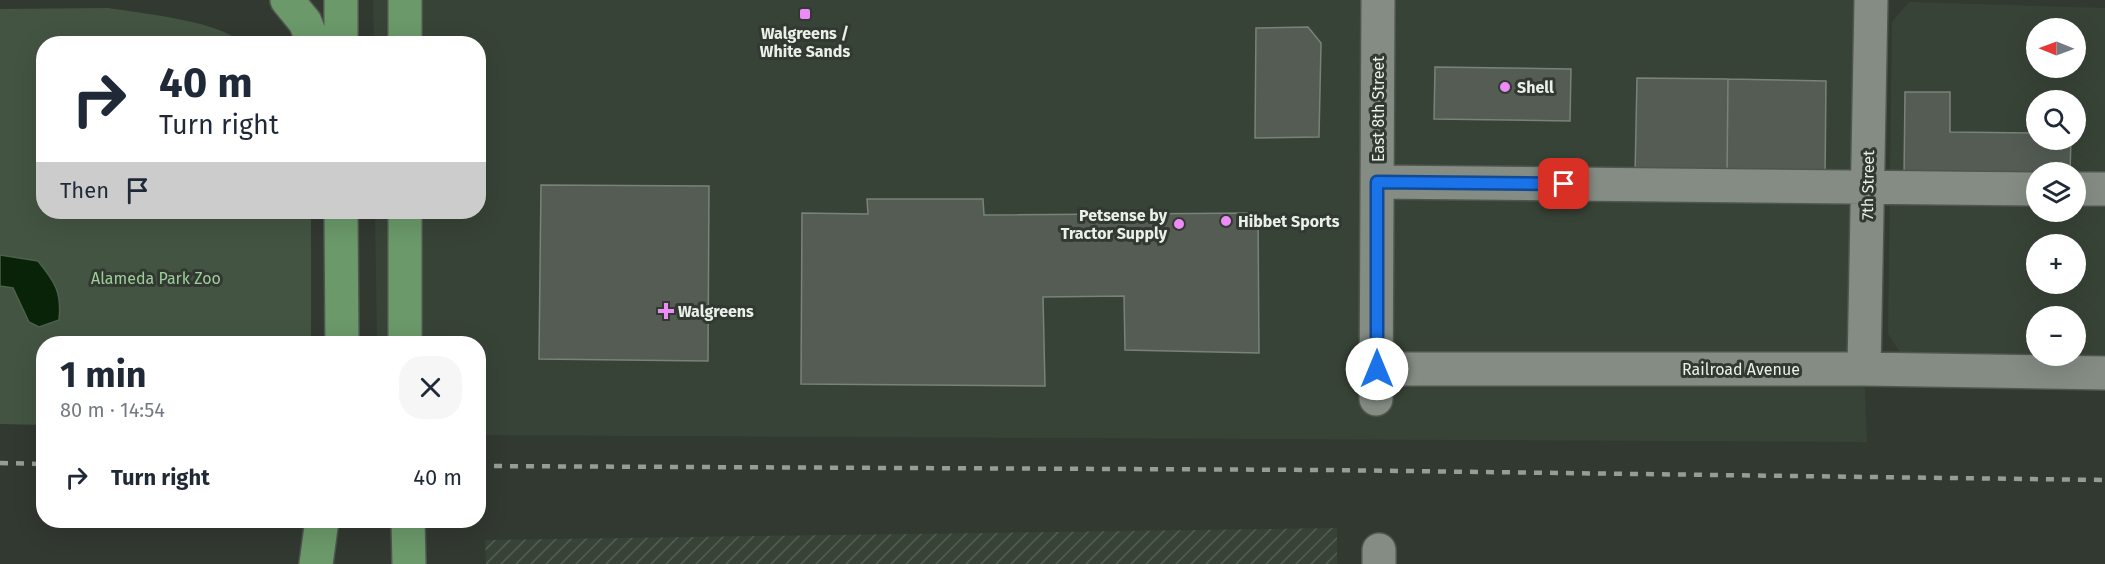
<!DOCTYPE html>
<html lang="en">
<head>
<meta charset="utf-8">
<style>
  body { margin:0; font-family:"Fira Sans",sans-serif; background:#f6f6f7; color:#1f2937; height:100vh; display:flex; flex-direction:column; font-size:22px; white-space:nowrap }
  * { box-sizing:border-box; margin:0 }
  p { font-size:20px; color:#747a83 }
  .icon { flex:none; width:33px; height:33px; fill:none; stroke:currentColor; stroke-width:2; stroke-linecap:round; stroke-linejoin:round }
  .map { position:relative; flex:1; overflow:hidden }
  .drawer { position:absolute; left:36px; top:336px; width:450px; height:192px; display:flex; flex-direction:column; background:#fff; border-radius:24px; box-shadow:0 6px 24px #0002 }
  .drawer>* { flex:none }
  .hud { position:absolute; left:36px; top:36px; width:450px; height:183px; border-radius:24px; box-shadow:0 6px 24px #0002; background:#fff; color:#1f2937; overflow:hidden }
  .needle { width:39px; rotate:271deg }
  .controls { position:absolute; left:2026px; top:18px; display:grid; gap:12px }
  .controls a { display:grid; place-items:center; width:60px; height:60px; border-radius:50%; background:#fff; box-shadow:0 6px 24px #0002; font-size:30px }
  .pin { position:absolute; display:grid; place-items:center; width:51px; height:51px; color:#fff; margin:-26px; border-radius:12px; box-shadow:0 3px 9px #0006 }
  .me { position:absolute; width:66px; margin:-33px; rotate:0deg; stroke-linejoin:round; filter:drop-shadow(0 0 4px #0008) }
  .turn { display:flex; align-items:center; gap:21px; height:126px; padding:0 24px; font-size:27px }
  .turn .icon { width:78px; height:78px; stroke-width:2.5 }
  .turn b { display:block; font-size:42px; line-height:51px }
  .then { display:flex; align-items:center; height:57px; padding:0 24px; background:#0003; gap:12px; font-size:22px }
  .round { display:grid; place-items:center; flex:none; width:63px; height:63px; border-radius:24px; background:#f6f6f7 }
  .headline { display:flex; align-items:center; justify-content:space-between; height:102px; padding:0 24px }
  h1 { font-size:36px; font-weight:700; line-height:45px }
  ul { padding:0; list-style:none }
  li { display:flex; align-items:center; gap:18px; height:78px; padding:0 24px }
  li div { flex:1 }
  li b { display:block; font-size:22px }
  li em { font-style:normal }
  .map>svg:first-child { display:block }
  .built { fill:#384337; fill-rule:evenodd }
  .industrial { fill:url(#industrial-furrows) }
  .green { fill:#435542 }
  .water { fill:#092308; stroke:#4c604c; stroke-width:1.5 }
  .building { fill:#545c54; stroke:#7a8279; stroke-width:1.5 }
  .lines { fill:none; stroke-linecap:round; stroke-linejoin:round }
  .minor-casing { stroke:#50564f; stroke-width:36 }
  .major-casing { stroke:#50564f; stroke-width:36 }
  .minor { stroke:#848c84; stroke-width:33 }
  .major { stroke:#6b996a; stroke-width:33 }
  .rail { stroke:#969c96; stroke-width:4.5; stroke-dasharray:8 8; stroke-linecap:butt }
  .route-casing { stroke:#114b97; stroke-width:15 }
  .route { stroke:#1a73e8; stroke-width:10 }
  .poi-dot { fill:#ed8cf9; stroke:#323931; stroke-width:2 }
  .labels { text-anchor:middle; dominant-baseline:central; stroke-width:6; stroke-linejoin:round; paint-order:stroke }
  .poi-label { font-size:16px; font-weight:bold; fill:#eaefea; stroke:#323931; text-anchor:start }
  .street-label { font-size:16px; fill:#eaefea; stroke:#323931 }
  .park-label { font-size:16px; fill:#9dce9a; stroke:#323931 }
</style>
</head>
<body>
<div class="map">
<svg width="2105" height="564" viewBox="0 0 2105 564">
  <defs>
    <pattern id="industrial-furrows" width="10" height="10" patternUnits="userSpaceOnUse" patternTransform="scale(1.5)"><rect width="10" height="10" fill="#384337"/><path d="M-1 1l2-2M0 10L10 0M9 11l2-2" fill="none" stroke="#555e54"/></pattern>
  </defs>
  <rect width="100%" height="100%" fill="#323931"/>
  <!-- built -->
  <path class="built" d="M373,0h1498l-7,369 3,73 -1388,-7 -1,-91 -101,-1 -2,-131h103v-168l-104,-1z
    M1909,2l196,6v349l-58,-1h29v-40h-39v39l-137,-3 -12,-18 4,-312zM2037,28h39v40h-39zM2037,100h39v40h-39zM2037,172h39v40h-39zM2037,244h39v40h-39z"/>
  <!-- industrial -->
  <path class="industrial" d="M1337,528v36h-851l-1,-24z"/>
  <!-- green -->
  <path class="green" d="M108,8c31,5 114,13 133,35l-197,1v168h267v131l-267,1 -1,81 -43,-1v-415z"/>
  <!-- water -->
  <path class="water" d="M0,255l38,6c17,21 24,31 21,59l-20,7 -10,-5 -16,-34 -13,-2z"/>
  <!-- building -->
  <path class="building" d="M1308,27l13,16 -2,94 -64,1 1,-110z
    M1435,67l136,2 -1,52 -136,-2z
    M1637,78l91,1 -1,98 -92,-1z
    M1728,79l98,2 -1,98 -98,-2z
    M1905,92h45v40l87,1v7h34l-1,32 -166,7z
    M541,185l168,1 -1,175 -169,-2z
    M867,199h116l1,16 274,-2 1,140 -134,-3 -1,-54 -81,1 2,89 -244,-2 1,-171 66,1z"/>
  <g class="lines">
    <!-- minor casing -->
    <g class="minor-casing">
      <path id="minor" d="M1377,182l660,7
        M2076,189h29
        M1377,369h487l241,4
        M1864,369l7,-369
        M1376,399l2,-399
        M1379,564v-14"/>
    </g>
    <!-- major casing -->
    <g class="major-casing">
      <path id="major" d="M287,0l18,22 9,22
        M341,44v-44
        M405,44v-44
        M341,212l1,132
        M405,344v-132
        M408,520l1,44
        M316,564l6,-44"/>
    </g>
    <!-- minor -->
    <use href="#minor" class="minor"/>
    <!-- major -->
    <use href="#major" class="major"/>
    <!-- rail -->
    <path class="rail" d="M0,463l44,1
      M478,466l849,4 778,10"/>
  </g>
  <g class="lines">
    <!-- route casing -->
    <g class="route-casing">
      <path id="route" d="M1377,369v-187l187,2"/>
    </g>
    <!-- route -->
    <use href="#route" class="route"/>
  </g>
  <!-- markers -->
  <g class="poi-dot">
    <rect x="799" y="8" width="12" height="12" rx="3"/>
    <circle cx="1505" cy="87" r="6"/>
    <circle cx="1226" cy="221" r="6"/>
    <circle cx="1179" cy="224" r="6"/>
    <path d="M663 302h6v6h6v6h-6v6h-6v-6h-6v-6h6z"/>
  </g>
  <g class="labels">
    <!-- poi labels -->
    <g class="poi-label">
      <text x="805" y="33" text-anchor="middle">Walgreens /<tspan x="805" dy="18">White Sands</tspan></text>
      <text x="1517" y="87">Shell</text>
      <text x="1167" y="215" text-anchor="end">Petsense by<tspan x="1167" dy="18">Tractor Supply</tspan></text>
      <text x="1238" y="221">Hibbet Sports</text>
      <text x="678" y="311">Walgreens</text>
    </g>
    <!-- street labels -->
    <g class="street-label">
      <text transform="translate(1378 109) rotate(-90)">East 8th Street</text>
      <text transform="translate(1868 185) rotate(-89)">7th Street</text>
      <text x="1741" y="369">Railroad Avenue</text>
    </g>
    <!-- park labels -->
    <g class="park-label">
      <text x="156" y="278">Alameda Park Zoo</text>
    </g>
  </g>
</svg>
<div class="controls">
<a><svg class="needle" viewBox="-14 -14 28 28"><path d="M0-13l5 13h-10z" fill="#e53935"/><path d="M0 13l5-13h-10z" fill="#747a83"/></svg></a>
<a><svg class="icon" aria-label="search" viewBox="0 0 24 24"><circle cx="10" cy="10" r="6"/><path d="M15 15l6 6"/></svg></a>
<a><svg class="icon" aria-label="layers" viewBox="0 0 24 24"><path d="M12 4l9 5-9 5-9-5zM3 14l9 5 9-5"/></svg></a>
<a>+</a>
<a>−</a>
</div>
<div class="pin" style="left:1564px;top:184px;background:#d93025"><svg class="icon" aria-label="arrive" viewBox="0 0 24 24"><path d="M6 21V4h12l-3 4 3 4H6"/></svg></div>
<svg class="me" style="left:1377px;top:369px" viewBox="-20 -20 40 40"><circle r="19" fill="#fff"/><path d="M0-13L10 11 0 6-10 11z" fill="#1a73e8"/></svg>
<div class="hud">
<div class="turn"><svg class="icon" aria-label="right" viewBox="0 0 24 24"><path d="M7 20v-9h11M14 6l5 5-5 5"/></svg><div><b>40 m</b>Turn right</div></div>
<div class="then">Then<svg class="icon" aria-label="arrive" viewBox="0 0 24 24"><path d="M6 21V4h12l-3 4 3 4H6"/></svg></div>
</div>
<section class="drawer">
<div class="headline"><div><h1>1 min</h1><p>80 m · 14:54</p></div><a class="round"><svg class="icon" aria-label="close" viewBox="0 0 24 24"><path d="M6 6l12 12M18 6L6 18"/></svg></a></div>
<ul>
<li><svg class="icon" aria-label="right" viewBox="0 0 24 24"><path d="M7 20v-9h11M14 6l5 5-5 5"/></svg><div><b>Turn right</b></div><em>40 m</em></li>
</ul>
</section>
</div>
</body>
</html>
